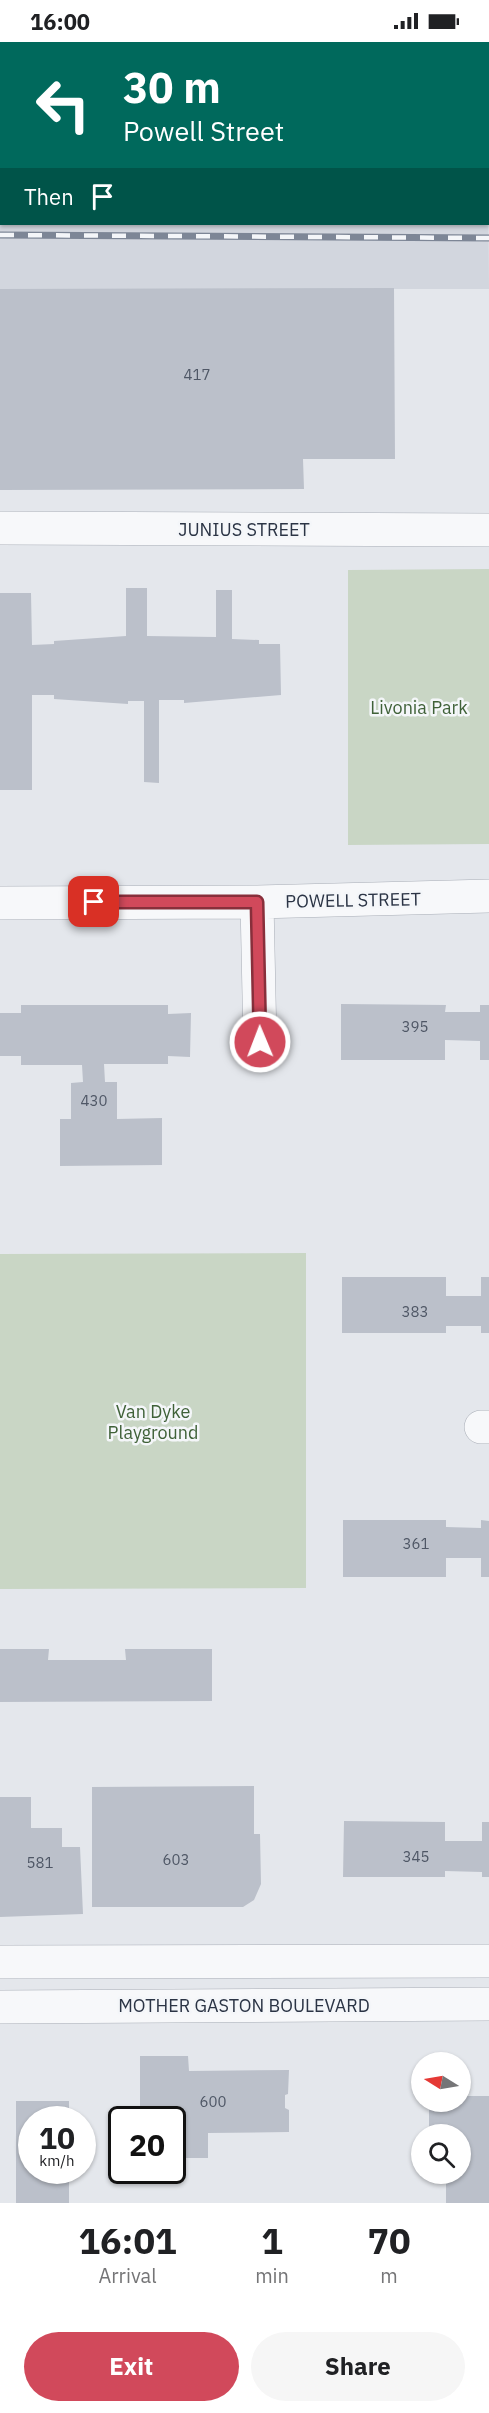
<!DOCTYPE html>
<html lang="en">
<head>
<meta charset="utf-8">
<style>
  body { margin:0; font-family:"IBM Plex Sans",sans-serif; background:#f6f6f6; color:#202124; height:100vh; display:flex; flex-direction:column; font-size:22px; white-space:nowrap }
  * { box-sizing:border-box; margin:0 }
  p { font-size:20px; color:#757577 }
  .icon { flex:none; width:33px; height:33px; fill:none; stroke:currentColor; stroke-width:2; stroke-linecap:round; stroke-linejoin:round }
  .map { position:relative; height:2161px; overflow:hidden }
  .details { display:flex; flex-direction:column; background:#fff; flex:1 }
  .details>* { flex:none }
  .top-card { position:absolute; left:0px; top:0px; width:489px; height:183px; box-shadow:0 2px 4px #0004; background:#00695c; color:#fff; overflow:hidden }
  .needle { width:39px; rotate:281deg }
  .tools { position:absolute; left:411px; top:2010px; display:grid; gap:12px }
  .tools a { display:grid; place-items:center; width:60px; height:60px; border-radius:50%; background:#fff; box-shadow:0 2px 4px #0004; font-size:30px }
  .speed { position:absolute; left:18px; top:2064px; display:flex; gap:12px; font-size:30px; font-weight:700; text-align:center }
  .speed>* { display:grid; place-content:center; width:78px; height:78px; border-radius:50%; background:#fff; box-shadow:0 2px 4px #0004; line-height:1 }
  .speed small { font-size:15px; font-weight:400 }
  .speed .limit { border:3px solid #111; border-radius:9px; background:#fff; color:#111 }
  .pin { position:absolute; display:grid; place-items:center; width:51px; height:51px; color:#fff; margin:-26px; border-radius:12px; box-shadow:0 3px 9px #0006 }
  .me { position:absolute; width:66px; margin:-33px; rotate:359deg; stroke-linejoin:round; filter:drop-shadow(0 0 4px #0008) }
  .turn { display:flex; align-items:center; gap:21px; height:126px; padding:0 24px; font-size:27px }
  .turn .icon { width:78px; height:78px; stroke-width:2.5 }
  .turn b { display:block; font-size:42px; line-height:51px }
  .then { display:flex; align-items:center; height:57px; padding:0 24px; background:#0003; gap:12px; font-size:22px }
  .eta { display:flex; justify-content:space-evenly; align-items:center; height:102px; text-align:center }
  .eta b { font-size:36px; font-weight:700; line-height:42px }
  .action { display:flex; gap:12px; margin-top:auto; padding:12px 24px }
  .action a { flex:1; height:69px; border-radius:36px; background:#d1495b; color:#fff; font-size:24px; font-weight:700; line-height:69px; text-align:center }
  .action a+a { background:#f6f6f6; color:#202124 }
  .status { display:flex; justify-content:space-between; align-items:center; height:42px; padding:0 30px; background:#fff; direction:ltr }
  .status svg { height:16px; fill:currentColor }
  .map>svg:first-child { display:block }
  .built { fill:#d2d6de }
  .green { fill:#c9d6c5 }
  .building { fill:#bbc0ca }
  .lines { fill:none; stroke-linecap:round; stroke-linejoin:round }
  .minor-casing { stroke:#a9aeb7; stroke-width:34 }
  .minor { stroke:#f7f8fa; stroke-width:33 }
  .rail-casing { stroke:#7d8696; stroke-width:7 }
  .rail { stroke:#f4f6f9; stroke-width:4.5; stroke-dasharray:14; stroke-linecap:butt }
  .route-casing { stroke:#882f3b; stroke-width:15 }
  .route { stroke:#d1495b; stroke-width:10 }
  .labels { text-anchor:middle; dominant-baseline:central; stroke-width:5; stroke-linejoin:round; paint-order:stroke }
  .number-label { font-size:15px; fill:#4f5766 }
  .street-label { font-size:18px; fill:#2b3445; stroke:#f4f6f9 }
  .park-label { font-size:18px; fill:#3f6138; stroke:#f4f6f9 }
</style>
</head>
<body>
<div class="status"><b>16:00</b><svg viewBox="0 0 49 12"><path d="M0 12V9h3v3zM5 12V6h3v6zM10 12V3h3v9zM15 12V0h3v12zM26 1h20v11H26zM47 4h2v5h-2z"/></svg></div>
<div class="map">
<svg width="489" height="2161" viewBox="0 0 489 2161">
  <rect width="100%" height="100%" fill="#e4e7ec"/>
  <!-- built -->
  <path class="built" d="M488,112l1,135h-489v-133l2,68h486z"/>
  <!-- green -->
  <path class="green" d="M489,527v275l-141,1v-275z
    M306,1211v335l-306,1v-335z"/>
  <!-- building -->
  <path class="building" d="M394,246l1,171h-92l1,30 -304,1v-201z
    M126,546h21v48l69,1v-47h16v49l27,1v4h21l1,51 -97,8v-3h-25v83l-15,-1v-81h-16v3l-74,-5v-4h-22v95h-32v-197h31l1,52 22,-1v-3l72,-5z
    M341,962l105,1 -1,7h35v-7h9v55h-9v-19l-35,-1v20h-104z
    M21,963h147v9l23,-1 -1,44 -22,-1v8h-64l1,18h12v37l45,-1v47l-102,1v-47h11v-36l12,-1 -1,-17h-61v-9h-21v-43h21z
    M342,1235h104v19h35v-19h8v56h-8v-7h-35v7h-104z
    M343,1478h103v7l35,1v-8l8,1v56h-8v-19h-35v19h-103z
    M0,1607h49l-1,11h78l-1,-11h87v52l-212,1z
    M254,1744v48h6l1,50 -7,16 -11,7h-151v-120z
    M0,1755h31v31h31v19h18l3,67 -83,3z
    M344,1779l101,1v19h37v-19h7v55h-7v-5l-37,-1v6h-102z
    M140,2014h48l1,15 100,-1 -1,24 -3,1v13l4,2v22l-81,1v25h-36v-38h-32v-4h7v-8h-7z
    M460,2054h29v107h-43v-22h-17v-7h31v-40h-31v-32h31z
    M16,2059h53v19h-37v50h37v33h-53z"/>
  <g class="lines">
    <!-- minor casing -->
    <g class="minor-casing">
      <path id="minor" d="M488,95h1
        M0,101h2
        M0,486l489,2
        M257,860l3,140
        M0,861l257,-1 232,-6
        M481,1385h8
        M0,1920l489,-1
        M0,1965l489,-3"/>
    </g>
    <!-- minor -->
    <use href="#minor" class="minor"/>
    <!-- rail casing -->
    <g class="rail-casing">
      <path id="rail" d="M0,114h2
        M488,114h1
        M488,130h1
        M0,131h2
        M0,193l489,3"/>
    </g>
    <!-- rail -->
    <use href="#rail" class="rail"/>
  </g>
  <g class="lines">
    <!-- route casing -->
    <g class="route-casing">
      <path id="route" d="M94,860h163l3,140"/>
    </g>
    <!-- route -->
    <use href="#route" class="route"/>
  </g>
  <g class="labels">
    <!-- number labels -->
    <g class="number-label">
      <text x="197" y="332">417</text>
      <text x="415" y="984">395</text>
      <text x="94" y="1058">430</text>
      <text x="415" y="1269">383</text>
      <text x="416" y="1501">361</text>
      <text x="416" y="1814">345</text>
      <text x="176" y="1817">603</text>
      <text x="40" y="1820">581</text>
      <text x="213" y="2059">600</text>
    </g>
    <!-- street labels -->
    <g class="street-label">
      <text x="244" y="487">JUNIUS STREET</text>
      <text transform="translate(353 858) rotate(-1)">POWELL STREET</text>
      <text x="244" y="1963">MOTHER GASTON BOULEVARD</text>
    </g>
    <!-- park labels -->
    <g class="park-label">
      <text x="419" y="665">Livonia Park</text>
      <text x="153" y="1369">Van Dyke<tspan x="153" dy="21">Playground</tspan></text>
    </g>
  </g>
</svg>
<div class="tools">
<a><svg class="needle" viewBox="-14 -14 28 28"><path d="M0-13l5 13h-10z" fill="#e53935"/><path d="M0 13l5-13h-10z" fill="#757577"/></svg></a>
<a><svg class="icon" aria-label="search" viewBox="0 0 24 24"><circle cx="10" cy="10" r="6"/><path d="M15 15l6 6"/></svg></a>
</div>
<div class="speed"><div>10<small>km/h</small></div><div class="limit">20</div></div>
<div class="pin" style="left:94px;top:860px;background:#d93025"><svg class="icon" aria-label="arrive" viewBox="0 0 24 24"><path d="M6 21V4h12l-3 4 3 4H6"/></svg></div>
<svg class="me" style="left:260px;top:1000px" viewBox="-20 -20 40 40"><circle r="17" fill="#d1495b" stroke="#fff" stroke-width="3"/><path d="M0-11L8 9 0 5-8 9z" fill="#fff"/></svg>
<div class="top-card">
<div class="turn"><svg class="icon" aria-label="left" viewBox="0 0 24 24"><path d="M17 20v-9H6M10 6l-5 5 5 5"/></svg><div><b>30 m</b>Powell Street</div></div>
<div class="then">Then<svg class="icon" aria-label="arrive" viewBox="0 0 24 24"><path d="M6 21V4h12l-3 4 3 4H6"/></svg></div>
</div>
</div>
<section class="details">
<div class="eta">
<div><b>16:01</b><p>Arrival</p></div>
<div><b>1</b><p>min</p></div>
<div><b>70</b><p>m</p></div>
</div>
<div class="action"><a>Exit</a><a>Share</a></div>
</section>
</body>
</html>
